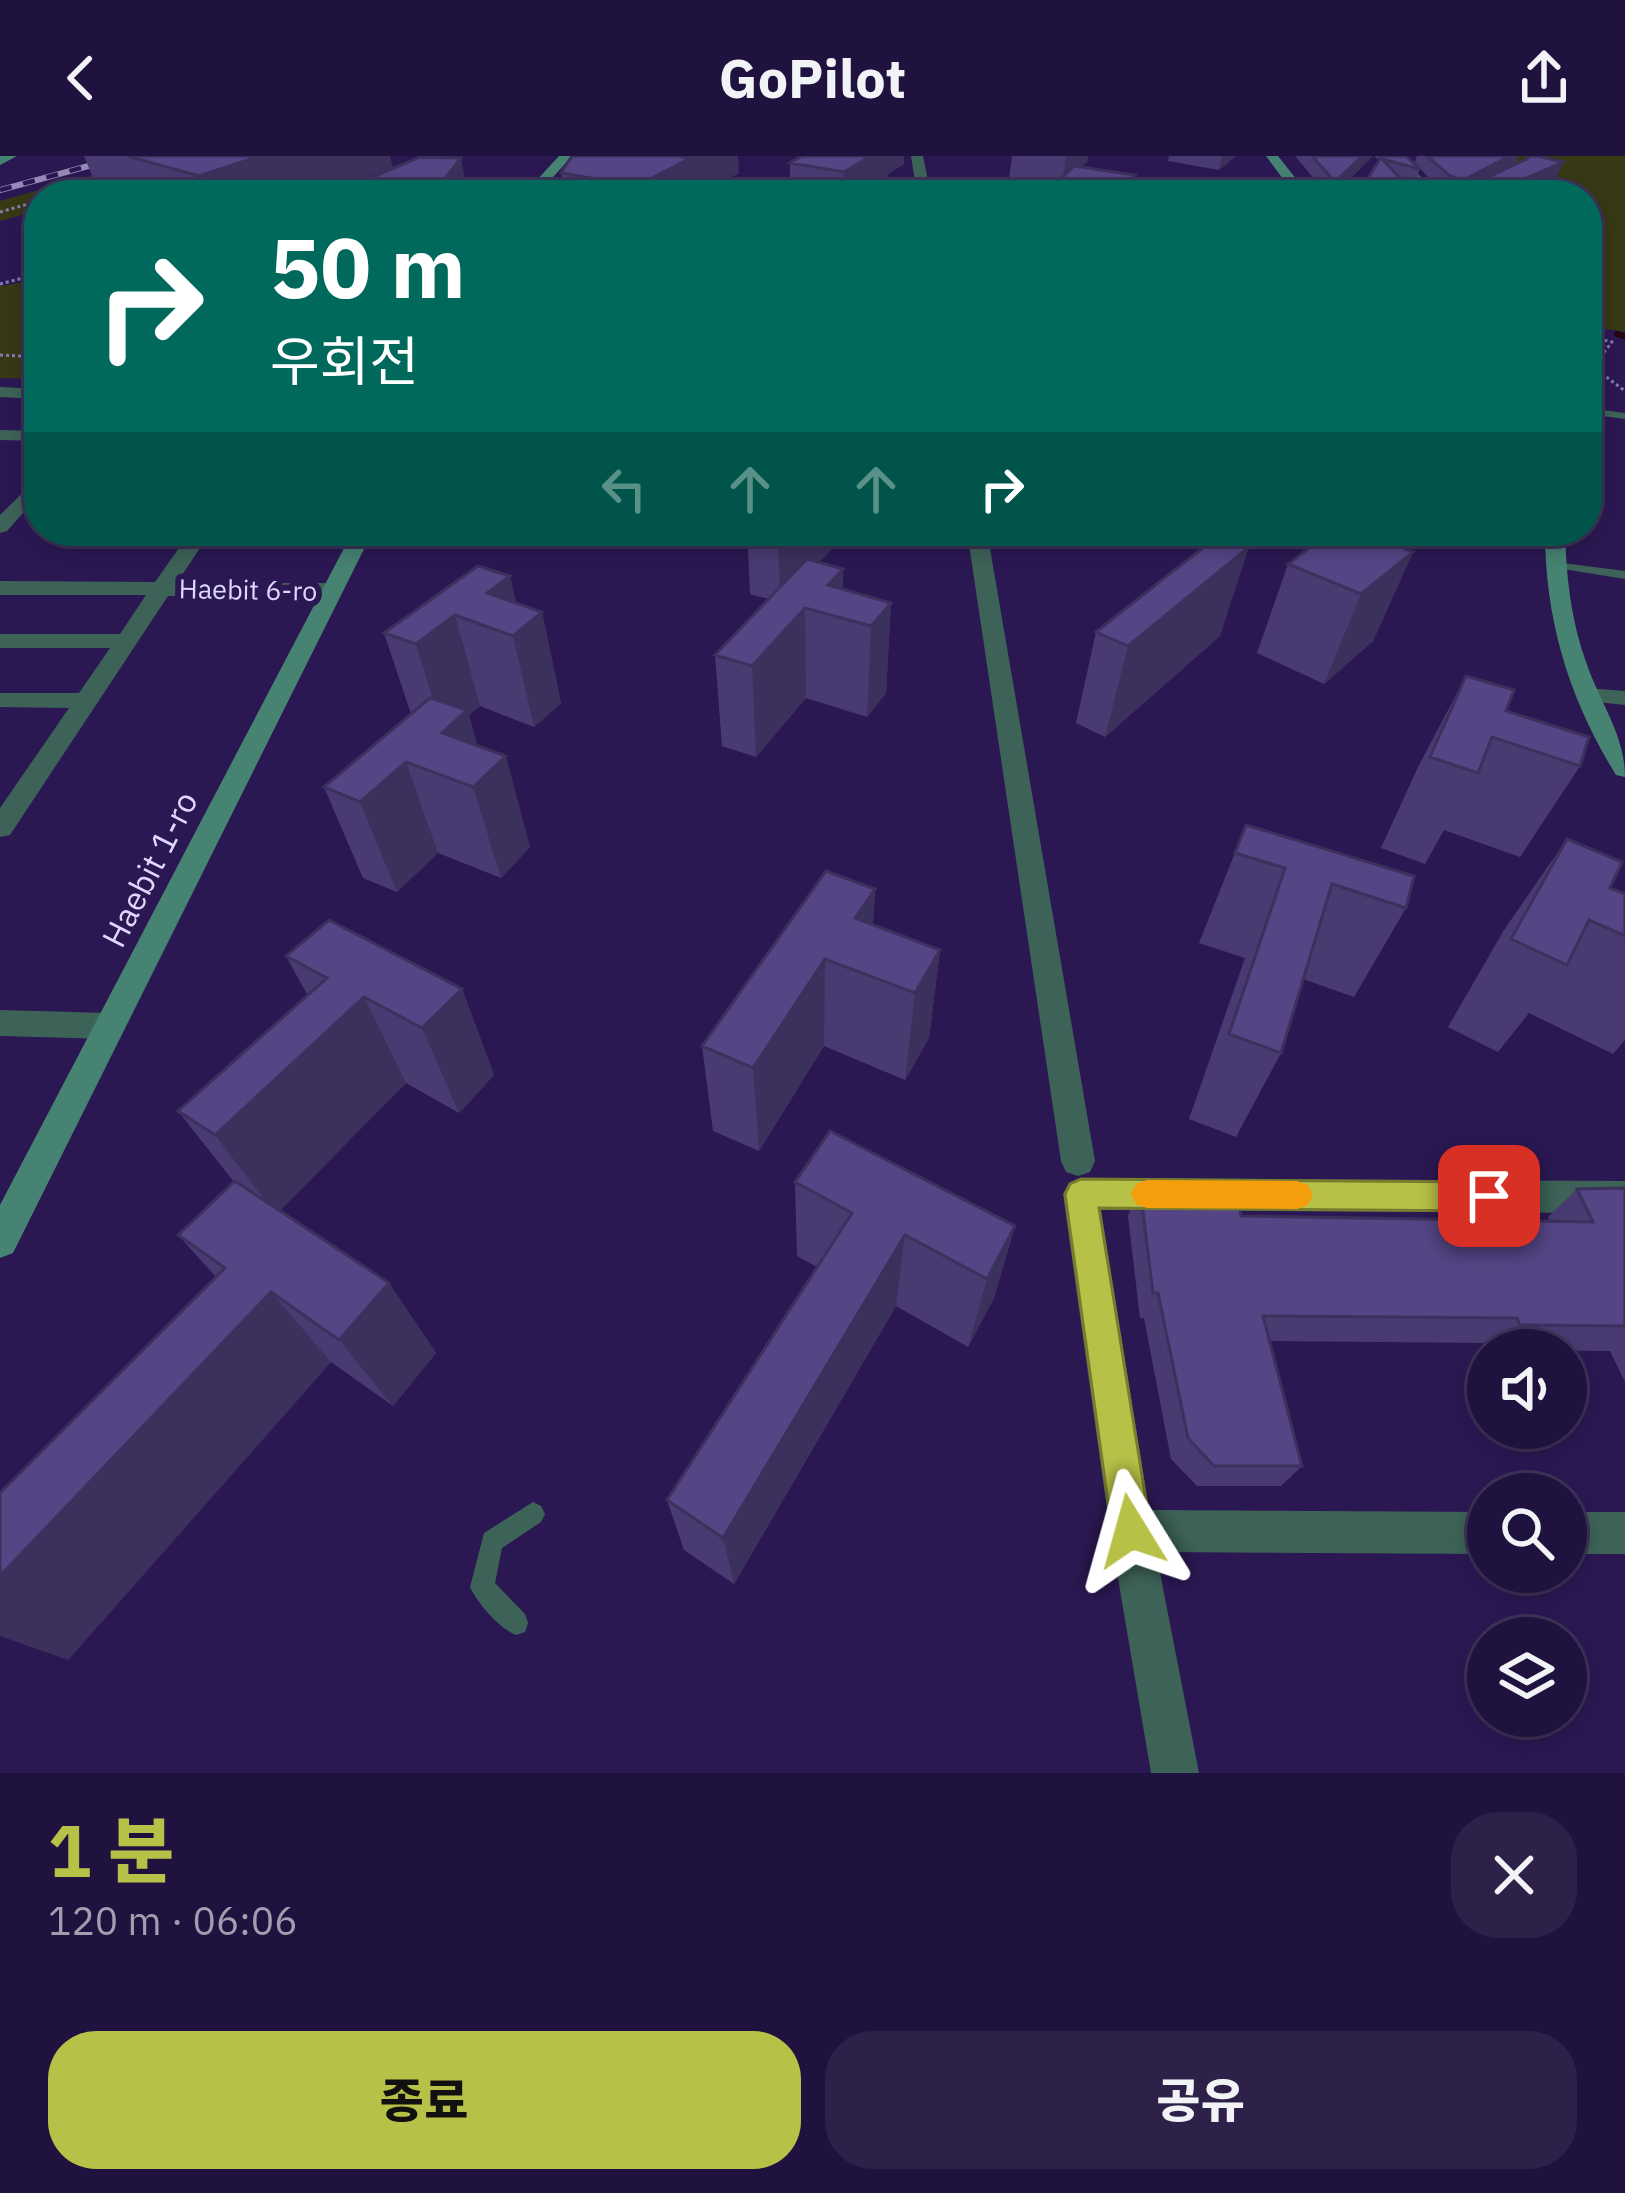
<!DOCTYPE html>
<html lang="ko">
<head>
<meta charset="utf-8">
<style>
  body { margin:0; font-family:"IBM Plex Sans","Noto Sans KR",sans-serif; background:#2d2049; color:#f1f3f6; height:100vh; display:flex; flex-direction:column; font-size:45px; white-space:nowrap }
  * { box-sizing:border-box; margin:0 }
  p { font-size:39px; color:#a29eb0 }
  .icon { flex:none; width:66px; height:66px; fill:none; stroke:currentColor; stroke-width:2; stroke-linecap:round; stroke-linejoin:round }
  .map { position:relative; height:1617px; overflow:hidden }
  .sheet { display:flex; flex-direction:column; background:#20123e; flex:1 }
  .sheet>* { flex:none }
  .hud { position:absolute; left:24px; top:24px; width:1578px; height:366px; border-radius:48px; box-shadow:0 6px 18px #0003,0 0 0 3px #3d3258; background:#00695c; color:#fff; overflow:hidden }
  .fabs { position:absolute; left:1467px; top:1173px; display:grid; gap:24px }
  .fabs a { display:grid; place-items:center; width:120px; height:120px; border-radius:50%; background:#20123e; box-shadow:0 6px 18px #0003,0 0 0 3px #3d3258; font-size:60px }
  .pin { position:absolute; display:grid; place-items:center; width:102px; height:102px; color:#fff; margin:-51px; border-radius:24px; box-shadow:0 6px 18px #0006 }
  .me { position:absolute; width:132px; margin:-66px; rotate:352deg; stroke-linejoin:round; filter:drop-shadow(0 0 9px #0008) }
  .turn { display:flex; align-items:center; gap:42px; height:252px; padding:0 48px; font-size:54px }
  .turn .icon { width:156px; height:156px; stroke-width:2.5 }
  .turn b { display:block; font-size:84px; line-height:102px }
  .lanes { display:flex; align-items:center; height:114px; padding:0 48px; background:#0003; justify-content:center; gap:60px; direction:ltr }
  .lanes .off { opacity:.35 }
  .round { display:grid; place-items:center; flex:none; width:126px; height:126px; border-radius:48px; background:#2d2049 }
  .overview { display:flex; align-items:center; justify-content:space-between; height:204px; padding:0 48px }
  h1 { font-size:72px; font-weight:800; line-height:90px; color:#b8c147 }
  .action { display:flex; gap:24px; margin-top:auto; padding:24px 48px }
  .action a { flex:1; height:138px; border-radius:48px; background:#b8c147; color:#111; font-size:48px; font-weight:800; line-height:138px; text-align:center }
  .action a+a { background:#2d2049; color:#f1f3f6 }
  header { display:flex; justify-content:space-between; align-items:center; height:156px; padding:0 48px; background:#20123e; font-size:54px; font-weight:800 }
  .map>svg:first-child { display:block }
  .green { fill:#363914 }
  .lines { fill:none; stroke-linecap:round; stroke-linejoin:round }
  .stream { stroke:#270516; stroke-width:6 }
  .path { stroke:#867aaa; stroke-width:3; stroke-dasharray:3 3; stroke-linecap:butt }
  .lane { fill:#3d6257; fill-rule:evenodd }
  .street { fill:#3d6257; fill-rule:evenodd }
  .secondary { fill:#468372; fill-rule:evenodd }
  .rail-casing { stroke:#968ab8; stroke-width:6 }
  .rail { stroke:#2b1853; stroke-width:4.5; stroke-dasharray:12; stroke-linecap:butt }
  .wall { fill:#493b72 }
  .shaded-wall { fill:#3c305d }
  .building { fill:#554585; stroke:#3c305d; stroke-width:3 }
  .route { fill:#b8c147; stroke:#787d2e; stroke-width:3 }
  .slow { fill:#f59e0b }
  .labels { text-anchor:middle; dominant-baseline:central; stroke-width:12; stroke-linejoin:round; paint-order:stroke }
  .far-street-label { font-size:27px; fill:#ded7fd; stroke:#2b1853 }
  .street-label { font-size:33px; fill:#ded7fd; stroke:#2b1853 }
</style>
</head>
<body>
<header><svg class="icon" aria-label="back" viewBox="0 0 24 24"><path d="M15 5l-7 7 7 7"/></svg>GoPilot<svg class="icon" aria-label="share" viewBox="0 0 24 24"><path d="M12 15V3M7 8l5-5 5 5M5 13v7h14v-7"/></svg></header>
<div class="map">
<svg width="1625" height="1617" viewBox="0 0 1625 1617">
  <rect width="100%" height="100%" fill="#2b1853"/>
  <!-- green -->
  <path class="green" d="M162,0h59l-132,39h-50v15l-39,11v-20z
    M1494,0h131v176l-38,-6v-131h-23l3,-6 -7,-9z
    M39,124v99l-39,-1v-92z"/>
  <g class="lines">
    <!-- stream -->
    <path class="stream" d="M1617,178l8,2"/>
    <!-- path -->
    <path class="path" d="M62,39l40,-11
      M0,56l39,-11
      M0,128l39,-10
      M1587,180l25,6 -25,32
      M0,199l39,2
      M1590,215l11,2 24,18"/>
    <!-- lane -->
    <path class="lane" d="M1391,0h7l43,39h-8z
      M1587,252l38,5v6l-38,-5z
      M1555,406l70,9v8l-74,-12 -2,-2z
      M533,1346l8,4 4,8 -4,8 -39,26 -7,35 30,31 3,9 -3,9 -9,3c-17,-7 -38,-31 -46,-48l14,-54z"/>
    <!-- street -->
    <path class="street" d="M911,0h12l8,39h-14z
      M587,31l65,8 -232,-2 6,-4z
      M0,231l39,2v10l-39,-2z
      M0,274l39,1v10l-39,-1z
      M39,321v18l-32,36 -7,2v-18z
      M191,375h20l-34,52h155l11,7 -11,7 -164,-1 -158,239 -10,2v-29l69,-100 -69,-1v-14h79l31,-45h-110v-14h120l26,-39h-146v-14l155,1z
      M967,375h20l108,630 -5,11 -12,4 -12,-4 -5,-11z
      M1586,532l39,3v14l-48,-5v-10z
      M0,854l109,3 11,4 5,9 -5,9 -11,4 -109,-3z
      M1081,1022l544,3v32l-524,-3 48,300 339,2v42l-332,-2 43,221h-48l-41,-242 -47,-337 6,-11z
      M1566,1356h59v42h-59z"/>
    <!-- secondary -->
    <path class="secondary" d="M0,0h17l-17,9z
      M559,0h13l-35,39h-14z
      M1266,0h12l31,39h-14z
      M353,375h20l-360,722 -13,5v-53z
      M1545,375h20c1,45 6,89 21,131 14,41 39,73 39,115l-9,-2c-47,-76 -71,-155 -71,-244z"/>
    <!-- rail casing -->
    <g class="rail-casing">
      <path id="rail" d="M0,34l125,-34"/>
    </g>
    <!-- rail -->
    <use href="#rail" class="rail"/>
  </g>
  <!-- wall -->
  <path class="wall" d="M84,0h306l-73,39h-217z
    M802,0h102v8l-16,10 -1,21h-97v-32z
    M1012,0h76l-1,6 -6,5 54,8 -4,20h-87l10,-10 -45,-6z
    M1169,0h67l-17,14 -51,-9z
    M1295,0h78l-40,39h-5z
    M1374,0h32l8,8 3,-8h101l-3,9 48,-3 -8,18 -33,15h-48l4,-11 -21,11 -13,-3 -24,-23 -6,15 -11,-3z
    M561,17h178l-38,22h-136z
    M747,375h102l-30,31 24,7v20l48,14 -5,90 -19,24 -61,-19 -50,59 -34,-11 -7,-91 53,-56 -18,-5z
    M1331,375h154l-9,18 -74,-1 11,4 -40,89 -49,43 -67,-31 31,-89z
    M510,420l6,27 26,9 19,91 -27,24 -54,-21 -11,9 8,30 53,102 -29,31 -63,-25 -41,39 -34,-14 -39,-91 87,-73 -27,-81z
    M1096,476l124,4 -115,101 -29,-14z
    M1466,520l40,35 74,55 -60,91 -76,-27 -19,34 -44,-16 37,-81z
    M1246,669l160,83 -52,89 -51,-18 -22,74 -45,84 -47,-18 56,-161 -46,-15z
    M1567,683l43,49 15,6v146l-12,14 -84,-41 -31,39 -50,-25 56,-97z
    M875,733l-2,36 67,25 -11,88 -24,42 -81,-34 -65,105 -46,-20 -11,-85z
    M286,800l176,33 32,86 -35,38 -53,-30 -126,127 109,73 47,70 -43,53 -62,-44 -263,298 148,-383 -38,-42 56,-53 -56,-71 130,-115z
    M795,1026l220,44 -21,72 -26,49 -72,-41 -162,278 -50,-34 -17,-50 150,-233 -20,-11z
    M1140,1032l101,28 309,5 -2,-4 29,-28 48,-1v194l-15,-31 -119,-1 -2,-7 -220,-2 33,125 -21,20h-84l-26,-27 -27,-141h-4l-12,-102z"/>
  <!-- shaded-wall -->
  <path class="shaded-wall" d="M260,0h130l3,12 -76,27h-111l-7,-19z
    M663,0h75l1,17 -38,22h-63l-1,-9z
    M856,0h48v8l-16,10 -1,21h-44l1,-23z
    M1066,0h22l-1,6 -25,24z
    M1222,0h14l-17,14z
    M1362,0h11l-42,39 4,-13z
    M1510,0h8l-4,10 -34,15 -2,3 -21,11 6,-15z
    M461,2l7,37h-36z
    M1563,6l-8,18 -33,15h-19l3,-8z
    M1135,19l-4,20h-15z
    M778,375h71l-69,72z
    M1249,391l-29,89 -115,101 23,-91z
    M1413,396l-40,89 -49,43 37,-90z
    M843,413l-1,49 -14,-33z
    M510,420l12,53 20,-17 19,91 -27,24 -21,-91 -26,-43z
    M891,447l-5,90 -19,24 4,-91z
    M805,452l1,90 -50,59 -4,-91z
    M455,459l25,91 -11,9 17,60 20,-19 24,91 -29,31 -28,-91 -30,-55 -27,-88z
    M406,606l32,91 -41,39 -37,-90z
    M875,733l-5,87 -15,-58z
    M940,794l-11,88 -24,42 10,-87z
    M825,803l-1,87 -65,105 -6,-83z
    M462,833l32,86 -35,38 -37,-85z
    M364,841l42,86 -130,132 -61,-80z
    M1015,1070l-21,72 -26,49 19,-68z
    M905,1079l-9,71 -162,278 -11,-46z
    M389,1127l47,70 -43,53 -54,-66z
    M271,1136l60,70 -263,298 -68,-24v-60z"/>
  <!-- building -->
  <path class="building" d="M127,0h133l-61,20z
    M572,0h106l12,2 -53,28 -76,-13z
    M802,0h69l-27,16 -54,-9z
    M1312,0h50l-27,26z
    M1382,0h24l14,13 -38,-10 34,36h-59z
    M1427,0h83l-47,24 -13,-4z
    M1528,0h10l25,6 -57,25 -26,-6 47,-22z
    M420,1l41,1 -29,37h-102z
    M1074,10l61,9 -19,20h-72z
    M1331,375h29l53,21 -52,42 -73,-30z
    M1219,379l30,12 -121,99 -32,-14z
    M807,403l36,10 -15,16 63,18 -20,23 -66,-18 -53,58 -37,-11z
    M478,410l32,10 -23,17 55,19 -29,24 -58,-21 -39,29 -32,-11z
    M1466,520l48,14 -8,21 83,26 -9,29 -88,-29 -14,36 -48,-16z
    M430,542l37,12 -25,23 64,23 -33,31 -67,-25 -46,40 -36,-15z
    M1246,669l168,51 -8,32 -74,-24 -51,169 -52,-19 56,-166 -50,-15z
    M1567,683l55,23 -12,26 15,6v42l-36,-16 -22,45 -56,-26z
    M826,715l49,18 -20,29 85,32 -25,43 -90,-34 -72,109 -51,-22z
    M329,764l133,69 -40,39 -58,-31 -149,138 -37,-24 149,-133 -41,-22z
    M830,975l185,95 -28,53 -82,-44 -182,303 -56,-38 185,-287 -57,-31z
    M235,1025l154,102 -50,57 -68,-48 -271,284v-83l225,-225 -47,-33z
    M1140,1032l97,6 4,22 352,6 -16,-33 48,-1v138l-105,-1 -3,-7 -254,-2 39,150h-88l-26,-28 -30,-145h-5z"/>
  <!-- route -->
  <path class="route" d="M1081,1023l408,3 11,4 5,10 -5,11 -11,4 -390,-3 52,323 -6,14 -14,5 -13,-5 -6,-14 -47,-337 5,-10z"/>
  <!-- slow -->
  <path class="slow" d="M1147,1024l150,1 11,4 5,10 -5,10 -11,4 -150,-1 -11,-4 -5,-10 5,-10z"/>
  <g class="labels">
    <!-- far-street labels -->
    <g class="far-street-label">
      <text transform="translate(248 433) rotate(1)">Haebit 6-ro</text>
    </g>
    <!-- street labels -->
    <g class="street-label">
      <text transform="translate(149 713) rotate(-63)">Haebit 1-ro</text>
    </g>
  </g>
</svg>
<div class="fabs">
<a><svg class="icon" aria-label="sound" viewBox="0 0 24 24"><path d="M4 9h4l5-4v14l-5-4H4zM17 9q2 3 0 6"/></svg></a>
<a><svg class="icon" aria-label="search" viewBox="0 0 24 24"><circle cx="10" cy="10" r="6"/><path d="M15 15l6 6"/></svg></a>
<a><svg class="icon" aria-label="layers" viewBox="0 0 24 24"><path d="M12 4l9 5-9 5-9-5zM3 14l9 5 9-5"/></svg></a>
</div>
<div class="pin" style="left:1489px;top:1040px;background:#d93025"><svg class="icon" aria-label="arrive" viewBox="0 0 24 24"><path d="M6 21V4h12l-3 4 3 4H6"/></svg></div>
<svg class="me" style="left:1131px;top:1375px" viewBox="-20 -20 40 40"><path d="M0-17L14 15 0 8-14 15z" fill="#b8c147" stroke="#fff" stroke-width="4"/></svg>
<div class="hud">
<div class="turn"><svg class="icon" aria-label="right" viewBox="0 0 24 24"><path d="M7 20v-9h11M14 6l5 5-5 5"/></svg><div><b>50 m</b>우회전</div></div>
<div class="lanes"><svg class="icon off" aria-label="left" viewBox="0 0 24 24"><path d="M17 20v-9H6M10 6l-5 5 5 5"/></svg><svg class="icon off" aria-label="ahead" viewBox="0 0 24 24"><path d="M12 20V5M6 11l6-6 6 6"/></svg><svg class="icon off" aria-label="ahead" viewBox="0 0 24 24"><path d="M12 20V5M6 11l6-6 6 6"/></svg><svg class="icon" aria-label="right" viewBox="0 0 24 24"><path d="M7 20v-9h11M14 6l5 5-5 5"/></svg></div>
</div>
</div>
<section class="sheet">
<div class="overview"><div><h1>1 분</h1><p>120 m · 06:06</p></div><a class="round"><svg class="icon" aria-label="close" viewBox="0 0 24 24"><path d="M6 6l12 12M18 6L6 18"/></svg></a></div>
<div class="action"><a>종료</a><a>공유</a></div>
</section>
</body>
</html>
